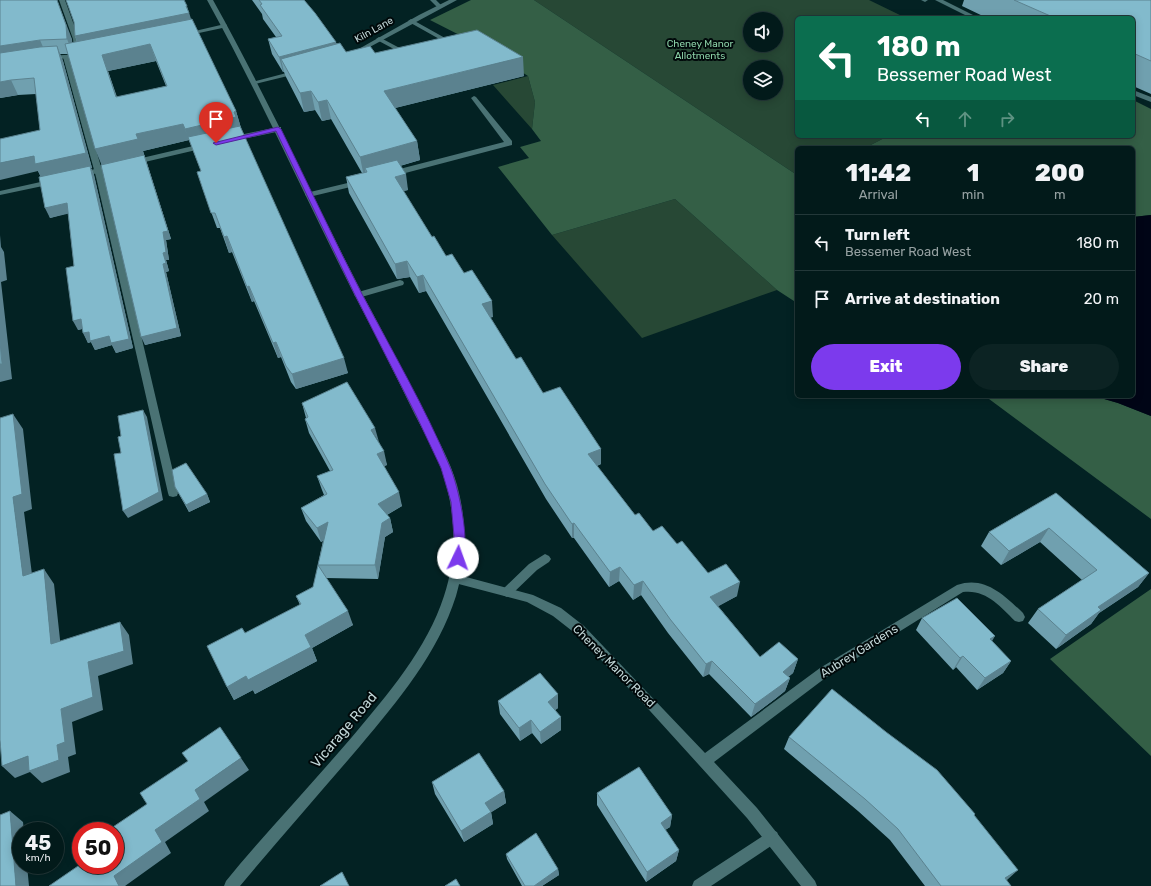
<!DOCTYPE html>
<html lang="en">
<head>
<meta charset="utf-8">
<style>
  body { margin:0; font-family:Rubik,sans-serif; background:#0c2323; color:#f1f3f6; height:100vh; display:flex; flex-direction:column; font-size:15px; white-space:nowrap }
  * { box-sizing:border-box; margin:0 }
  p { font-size:13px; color:#96a1a2 }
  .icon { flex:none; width:22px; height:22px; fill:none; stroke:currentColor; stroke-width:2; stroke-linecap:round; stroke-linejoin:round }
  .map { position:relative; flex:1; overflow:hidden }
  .panel { position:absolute; left:795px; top:146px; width:340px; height:252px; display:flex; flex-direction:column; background:#021a1a; border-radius:6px; box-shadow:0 2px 10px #0003,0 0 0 1px #233839 }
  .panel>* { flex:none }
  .banner { position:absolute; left:795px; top:16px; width:340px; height:122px; border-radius:6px; box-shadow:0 2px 10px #0003,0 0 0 1px #233839; background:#0b6e4f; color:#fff; overflow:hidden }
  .fabs { position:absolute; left:743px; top:12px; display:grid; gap:8px }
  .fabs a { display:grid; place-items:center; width:40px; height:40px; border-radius:50%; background:#021a1a; box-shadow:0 2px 10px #0003,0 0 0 1px #233839; font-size:20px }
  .speed { position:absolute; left:12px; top:822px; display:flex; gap:8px; font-size:20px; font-weight:700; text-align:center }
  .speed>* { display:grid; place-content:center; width:52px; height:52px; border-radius:50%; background:#021a1a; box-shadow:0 2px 10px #0003,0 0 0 1px #233839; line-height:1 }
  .speed small { font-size:10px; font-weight:400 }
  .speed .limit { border:6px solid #d22; background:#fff; color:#111 }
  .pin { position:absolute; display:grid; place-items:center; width:34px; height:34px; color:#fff; margin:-41px -17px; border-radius:50% 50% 50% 0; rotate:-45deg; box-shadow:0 0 4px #0007 }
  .pin .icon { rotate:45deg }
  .me { position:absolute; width:44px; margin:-22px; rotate:3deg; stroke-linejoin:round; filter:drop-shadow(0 0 3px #0008) }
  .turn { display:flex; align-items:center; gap:14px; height:84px; padding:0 16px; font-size:18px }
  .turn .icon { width:52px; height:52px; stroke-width:2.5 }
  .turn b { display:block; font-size:28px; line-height:34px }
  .lanes { display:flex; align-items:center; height:38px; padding:0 16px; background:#0003; justify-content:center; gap:20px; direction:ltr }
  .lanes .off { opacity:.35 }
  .eta { display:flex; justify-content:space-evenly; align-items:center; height:68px; text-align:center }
  .eta b { font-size:24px; font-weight:800; line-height:28px }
  .action { display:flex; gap:8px; margin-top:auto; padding:8px 16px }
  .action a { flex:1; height:46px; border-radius:24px; background:#7c3aed; color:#fff; font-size:16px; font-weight:800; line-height:46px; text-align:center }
  .action a+a { background:#0c2323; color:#f1f3f6 }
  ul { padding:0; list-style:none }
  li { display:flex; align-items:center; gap:12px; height:56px; padding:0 16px; border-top:1px solid #233839 }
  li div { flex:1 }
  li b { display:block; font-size:15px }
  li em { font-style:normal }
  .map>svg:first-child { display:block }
  .green { fill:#274835; fill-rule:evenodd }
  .forest { fill:#345f46 }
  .water { fill:#000516 }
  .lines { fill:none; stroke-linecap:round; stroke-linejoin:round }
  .lane { fill:#4a7274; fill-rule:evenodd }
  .street { fill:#4a7274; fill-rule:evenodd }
  .secondary { fill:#4a7274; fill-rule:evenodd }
  .wall { fill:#70a0af; fill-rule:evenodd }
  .shaded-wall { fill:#5b828f }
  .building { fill:#82bacc; stroke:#5b828f; fill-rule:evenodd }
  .route { fill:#7c3aed; stroke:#51269a }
  .labels { text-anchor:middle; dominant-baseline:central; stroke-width:4; stroke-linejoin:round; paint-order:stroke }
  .far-street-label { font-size:10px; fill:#c2d7d8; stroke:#00090a }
  .far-park-label { font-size:10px; fill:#8cd2a8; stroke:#00090a }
  .street-label { font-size:12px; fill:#c2d7d8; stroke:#00090a }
  .near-street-label { font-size:14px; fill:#c2d7d8; stroke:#00090a }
</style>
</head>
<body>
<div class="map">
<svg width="1151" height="886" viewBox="0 0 1151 886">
  <rect width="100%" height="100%" fill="#032223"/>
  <!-- green -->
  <path class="green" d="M534,0h335l37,18h-109v118h91l-23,12h-68v27zM750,19h26v26h-26zM750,67h26v26h-26z
    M528,76l7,26 -3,27 -39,-44z
    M675,199l102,91 -135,48 -90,-103z"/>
  <!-- forest -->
  <path class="forest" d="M471,0h63l263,175v128l-20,-13 -102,-91 -123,36 -54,-68 31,-9 -9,-11 21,-6 -9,-12 3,-27 -7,-26 -47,-30 -51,-26z
    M1133,100l18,9v106l-18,2v-69h-268l23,-12h245z
    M985,396h109l24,7 33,13v103z
    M1151,589v167l-101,-97z"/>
  <!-- water -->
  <path class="water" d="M1151,215v201l-33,-13 -24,-7h39v-179z"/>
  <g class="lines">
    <!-- lane -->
    <path class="lane" d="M59,0h6l14,39 1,17 -5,-1 -2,-16z
      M430,0h6l7,7 -5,1z
      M921,0h7l-3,2z
      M935,0h8l36,18h-8z
      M411,19l43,24 1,1 -5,1 -41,-23 -1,-1z
      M379,37l30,16 1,1 -5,1 -28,-15 -1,-1z
      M66,55l3,2 35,120 74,316 -1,3 -4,1 -4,-1 -1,-3 -72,-316 -33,-120z
      M1133,90l18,7v5l-18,-7z
      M474,96l2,1 36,44v4l-118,31h-6v-4l116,-30 -33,-44z
      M360,180h3v4l-54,13 -4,-2 1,-2z
      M400,280l3,1 1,2 -1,2 -45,13 -4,-3 1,-2z
      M545,554l4,2 2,3 -2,3 -12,8 -26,25 -4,2 -4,-2 -2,-3 2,-3 26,-25z
      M772,830l5,2 2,5 -2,5 -66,44h-19l2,-5z"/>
    <!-- street -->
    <path class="street" d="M449,0h8l-104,56 -5,-1 71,-40z
      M225,24l2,1v2l-42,9 -3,-2z
      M81,54l3,2 -1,1 -36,3 -3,-2 3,-2z
      M298,70l2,1v2l-45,11 -3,-2z
      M278,127h3v4l-48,10 -4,-2 1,-2z
      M206,143l4,2 -1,2 -77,18 -4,-2 1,-2z
      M114,165h3v4l-38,8 -4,-2 1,-2z
      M54,179l4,2 -1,2 -57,12v-4z
      M455,574l78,21 28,13 23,18 121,127 115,-85 137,-83c28,-10 48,11 66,28l2,4 -2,4 -4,1 -4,-1c-15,-15 -29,-32 -52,-29l-135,84 -114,86 43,46 58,73 2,5h-16l-54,-68 -106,-117 -65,-67 -23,-18 -26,-14 -76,-20 -2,-3 2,-3z"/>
    <!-- secondary -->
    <path class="secondary" d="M207,0h6c54,97 100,198 151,297 21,39 41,78 61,118 12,23 25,45 32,70 10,36 10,74 -1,111 -18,57 -58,105 -96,150 -40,47 -81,93 -120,140h-16l2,-5 14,-17c37,-43 75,-84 112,-127 36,-43 75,-88 92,-141 12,-36 12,-73 3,-108 -6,-27 -20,-50 -32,-73 -20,-41 -40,-81 -61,-121 -49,-97 -94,-198 -147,-294z"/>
  </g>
  <!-- wall -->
  <path class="wall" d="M0,0l72,39v4l5,-1 -2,-6 116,-17 45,92 5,17 107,245 -52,16 -5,-7 -10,-25 -3,1 -24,-57 -2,1 -20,-50 -3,1 -9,-25h-3l-15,-41 -1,-16 -12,-31 -46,11 28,88 -5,1 3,20h-3l3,11 -3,1 15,64 -36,9 -43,-180 -34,-111h-8l3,7 29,107h-1l3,7 39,173 -17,5 -4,-8 -17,5 -4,-8 -3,1 -6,-14 -4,1 -4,-64 -6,-53 -18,5 -9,-41 -3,-6 2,-41 -4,-36 -18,1 -18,3zM156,61l10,25 -49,11 -9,-26z
    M252,0h52l33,44 9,8 29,1 149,23 -129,32 22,33 3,19 -20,6 8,24 -5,1 29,46 14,19 47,61h-3l26,42 27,34 58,56v15l-4,2 38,49 18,16 24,13 31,29 29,23 -19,10 42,51 38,2 -5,14 -5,4 2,1 -5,13 -10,8 -24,18 -42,-43 -6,3 -35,-44 -27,-38 -8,5 -14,-19 -10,6 -35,-49h-2l-26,-39 -120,-208 -7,2 -9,-16 -13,2 -48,-86 -3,-16 16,-4 -31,-54 -9,2 -7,-11 -11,2 -18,-35 -2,-5h-1l-11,-18 -4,-15 8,-2 -13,-18 -1,-5z
    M964,0h187v94l-18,-8v-68h-146l-25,-12z
    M302,403l77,39 8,23 -3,1 18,40 -15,9 3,3 3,14 -8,5 -7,42 -52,-1 27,47 -41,23 5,13 -62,33 -2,-4 -19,10 -7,-13 18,-54 55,-28 -4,-9 17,-9 6,-21 -1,-1 5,-24 -2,1 -15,-21 -5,-13 23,-13 -2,-5 -5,-14 13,-5 -21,-38 -4,-14 1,-1z
    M175,487l32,7 3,8 -21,10z
    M1056,493l93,80 -11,14 -39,26 -8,11 -35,25 -28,-26 10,-14 44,-29 -42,-38 -39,23 -20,-19 8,-14z
    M922,618l70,23 19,20 -8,12 -26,17 -21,-23 -3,3 -37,-40z
    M558,694v14l-3,2 6,20 -20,14 -9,-11 -12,8 -20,-27 -2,-13z
    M789,737l186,77 -1,2 32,64 5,6h-86l-35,-46 -32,-29 -74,-62z
    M432,782l72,9 2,12 -15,9 2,12 -29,18 -29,-48z
    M597,793l75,22 -2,12 -5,3 14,20 -3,11 -30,21 -49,-77z
    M506,854l52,15 1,6 -17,11h-20l-15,-27z"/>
  <!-- shaded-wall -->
  <path class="shaded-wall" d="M57,0l15,39 1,15 -6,-15z
    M187,6l5,16 -111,30 -6,-16z
    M40,40l6,14 -46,7v-15z
    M336,42l3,14 -58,3 3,13h-1l-4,-15z
    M150,44l6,17 -48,10 14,43 -6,-17 -14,-42z
    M57,46l6,15 29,107h-1l3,7 39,173 -17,5 -4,-8 -17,5 -4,-8 -3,1 -5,-10 8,-164 -49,11 -4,-9 -38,9v-17l34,-7 4,8z
    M523,57l1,19 -137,34 -3,-19z
    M11,80l7,15 -18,3v-16z
    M311,91l4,19 -11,2 -4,-19z
    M327,100l4,19 -9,2 -4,-19z
    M236,111l5,17 -53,9 3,9 -6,-17z
    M183,124l6,16 -46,11 28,88 -5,1 3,20h-3l3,11 -3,1 15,64 -36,9 -4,-8 -39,-171 -7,-17 41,-15z
    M417,141l3,19 -52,15 -1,-3 -2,-4 1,8 -2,1 -4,-20z
    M406,174l2,16 -11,3 -2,-16z
    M67,203l4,10 -21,5 -5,-10z
    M0,235l1,12 3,5 3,28 -6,2 11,97 -12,3z
    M227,236l5,16 -3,1 -5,-16z
    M407,261l3,16 -13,2 -2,-15z
    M423,275l3,16 -7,2 -2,-16z
    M249,286l5,15 -2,1 -5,-15z
    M492,301l1,16 -9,3 -2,-16z
    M81,319l5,9 -8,2 -5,-9z
    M276,342l5,15 -3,1 -5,-15z
    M344,358l4,15 -52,16 -4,-15z
    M143,410l4,7 16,83 -35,18 -5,-7z
    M13,414l10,15 9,80 -8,3 10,78 -11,-14 -10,-79z
    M375,428l4,14 -8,-12z
    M601,449v15l-13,5v-15z
    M384,451l3,14 -7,3 -3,-14z
    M399,492l3,14 -21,12 -3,-14z
    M207,494l3,8 -21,10 -3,-7z
    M390,518l3,14 -8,5 -7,42 -3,-14 7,-42z
    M328,522l4,13 -11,7 -4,-14z
    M574,523v15h-2v-14z
    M1049,528l-9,14 -39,23 8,-14z
    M620,567l-1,14 -10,6 1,-15z
    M44,569l10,15 8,74 -11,-14z
    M1149,573l-11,14 -39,26 -8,11 -35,25 10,-14 32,-28z
    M643,581l-2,14 -8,5 1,-15z
    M740,582l-3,14 -29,16 2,-15z
    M348,611l5,14 -41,23 5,13 -62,33 -7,-14 57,-45z
    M120,622l9,13 4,29 -35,12 5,34 -31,12 4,32 -8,3 2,15 -28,11 -12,-11 -15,6 -13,-12 55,-21 4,-36 27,-47z
    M995,636l-7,12 2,-9z
    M963,656l-7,11 -3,3 7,-12z
    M798,659l-5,14 -14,12 4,-13z
    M712,661l-3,13 -6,3 3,-13z
    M1011,661l-8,12 -26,17 8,-12z
    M246,676l7,14 -19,10 -7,-13z
    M790,678l-5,13 -10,8 -24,18 4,-13z
    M558,694v14l-9,7 -1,-13z
    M561,717v13l-20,14 -1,-12z
    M531,720l1,13 -12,8 -1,-13z
    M241,758l8,12 -45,32 5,9 -44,31 6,11 -46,33h-6l-5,-10 41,-46 40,-40z
    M504,791l2,12 -19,12 -2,-12z
    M10,811l13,11 1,9h-3v34h6l2,21h-13z
    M491,812l2,12 -29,18 -3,-11z
    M672,815l-2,12 -11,7 2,-11z
    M679,850l-3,11 -30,21 1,-10z
    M558,869l1,6 -17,11h-8z
    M1018,870l-11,10 -9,6 7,-8z"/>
  <!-- building -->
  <path class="building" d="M0,0h57l9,25 1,14 -27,1 -40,6z
    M66,0h118l3,6h-1l3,7 -114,23 -1,-14z
    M259,0h45l11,13 21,29 -57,15 -11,-18 14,-3 -22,-31 2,-1z
    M1014,0h137v61l-18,-8v-35h-78z
    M192,19l44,92 -2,1 2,5 -51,12 -2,-5 -47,10 2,5 -43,10 -30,-105zM150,44l17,42 -51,11 -14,-42z
    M477,30l46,27 -139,34 33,50 -57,16 -33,-57 -9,2 -7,-11 -11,2 -19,-34 59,-16 6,9 24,-6 5,7z
    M57,46l29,107 -51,11 -1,-8 -34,7v-24l40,-9 -6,-52 -23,2 -11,2v-29l40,-6z
    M240,126l104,232 -52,16 -6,-8 -10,-24 -3,1 -24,-57 -2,1 -20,-51 -3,1 -9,-24h-4l-14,-41 4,-1 -13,-34z
    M144,155l24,76 -5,1 3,20 -3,1 3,10 -3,1 14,64 -36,9 -40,-172z
    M397,160l9,14 -11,3 37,60 2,-1 12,20 6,-2 12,19 8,-3 20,31 -10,3 34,55 5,-2 22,36 17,-6 41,62 -13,5 47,61 4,-2 14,18 9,-5 15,18 5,-3 26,32 18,-9 14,18 -30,15 50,60 19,-15 19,17 -15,13 7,6 -10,8 -25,18 -43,-43 -6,3 -36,-45 -27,-38 -9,4 -14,-18 -10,5 -36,-49 -2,1 -27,-40 -122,-209 -6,2 -10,-16 -12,3 -49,-87 21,-5 -2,-4z
    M90,166l39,173 -18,4 -2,-7 -19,5 -1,-9 -6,1 -2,-14 -8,2 -7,-53 8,-2 -7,-63 -22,5 -6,-31z
    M0,341l2,23h-2z
    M347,382l28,46 -4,2 13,21 -7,3 22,38 -21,12 12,14 -8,5 -7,42h-57l10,-43 -11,6 -16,-20 26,-14 -10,-18 16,-6 -28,-51 3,-2 -6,-14z
    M143,410l16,82 -36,19 -9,-57 7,-1 -3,-16 3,-1 -3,-20z
    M13,414l9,80 -9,3 10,79 21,-7 7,75 69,-22 4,29 -36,11 5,35 -32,12 4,33 -8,3 2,15 -30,11 -1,-15 -26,10 -2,-26v-322z
    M186,463l21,31 -21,11 -11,-18 -3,-17z
    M1056,493l93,80 -51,34 3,3 -35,25 -28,-26 59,-39 -48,-42 -40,23 -20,-19z
    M318,565l30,46 -43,24 6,12 -63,33 -2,-4 -19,11 -20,-41 35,-18 3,5 56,-29 -5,-8 17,-9z
    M957,598l38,38 -5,3 21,22 -26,17 -22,-22 -3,2 -38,-40z
    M540,673l18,21 -10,8 13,15 -21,15 -9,-12 -12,8 -21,-27z
    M832,689l54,43 51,38 38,44 -1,1 44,55 -13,8 6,8h-70l-43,-57 -33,-30 -76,-62z
    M220,727l21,31 -46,32 5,9 -45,31 7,12 -48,34 5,10h-70l32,-22v1h34v-34h-8l40,-27 -7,-11 48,-32 -6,-8z
    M479,753l25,38 -19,12 6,9 -30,19 -29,-49z
    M639,767l33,48 -11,8 18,27 -32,22 -50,-79z
    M10,811l6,75h-16v-71z
    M536,833l22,36 -24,17h-9l-19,-32z
    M342,872l7,14h-29z
    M456,879l4,7h-15z"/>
  <!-- route -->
  <path class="route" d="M278,127l3,2c27,55 53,111 81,165 30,57 63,113 88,173 8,18 21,76 12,94l-4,2 -3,-2 -2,-3 1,-22 -3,-34 -10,-34 -25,-53 -62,-122 -78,-162 -60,14 -3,-2z"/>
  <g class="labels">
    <!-- far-street labels -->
    <g class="far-street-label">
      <text transform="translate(374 30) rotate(-29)">Kiln Lane</text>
    </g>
    <!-- far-park labels -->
    <g class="far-park-label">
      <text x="700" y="44">Cheney Manor<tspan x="700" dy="12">Allotments</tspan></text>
    </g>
    <!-- street labels -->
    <g class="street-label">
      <text transform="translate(859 651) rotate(-32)">Aubrey Gardens</text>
      <text transform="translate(614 666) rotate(45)">Cheney Manor Road</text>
    </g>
    <!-- near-street labels -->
    <g class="near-street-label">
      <text transform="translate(344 730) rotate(-50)">Vicarage Road</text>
    </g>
  </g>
</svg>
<div class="fabs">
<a><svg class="icon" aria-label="sound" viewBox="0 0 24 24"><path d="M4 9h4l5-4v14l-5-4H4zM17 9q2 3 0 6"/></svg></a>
<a><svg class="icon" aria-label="layers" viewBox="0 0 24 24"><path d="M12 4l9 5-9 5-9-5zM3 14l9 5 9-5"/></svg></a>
</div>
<div class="speed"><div>45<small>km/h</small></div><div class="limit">50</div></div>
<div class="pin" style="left:216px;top:143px;background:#d93025"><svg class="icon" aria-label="arrive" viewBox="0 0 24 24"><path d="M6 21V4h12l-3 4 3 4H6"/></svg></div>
<svg class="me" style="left:458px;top:558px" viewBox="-20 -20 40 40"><circle r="19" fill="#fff"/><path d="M0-13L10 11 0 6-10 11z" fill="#7c3aed"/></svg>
<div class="banner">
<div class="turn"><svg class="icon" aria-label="left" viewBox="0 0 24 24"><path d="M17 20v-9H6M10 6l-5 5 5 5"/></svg><div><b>180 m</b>Bessemer Road West</div></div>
<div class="lanes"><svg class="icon" aria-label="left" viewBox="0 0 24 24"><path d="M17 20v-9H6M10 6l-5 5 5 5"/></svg><svg class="icon off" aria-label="ahead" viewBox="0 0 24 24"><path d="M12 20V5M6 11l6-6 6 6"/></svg><svg class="icon off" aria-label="right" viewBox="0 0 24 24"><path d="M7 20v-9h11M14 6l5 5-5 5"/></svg></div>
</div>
<section class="panel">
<div class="eta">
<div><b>11:42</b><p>Arrival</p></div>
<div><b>1</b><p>min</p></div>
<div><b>200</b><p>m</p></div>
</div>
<ul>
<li><svg class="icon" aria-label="left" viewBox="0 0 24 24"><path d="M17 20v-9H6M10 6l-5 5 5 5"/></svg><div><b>Turn left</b><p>Bessemer Road West</p></div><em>180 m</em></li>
<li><svg class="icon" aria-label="arrive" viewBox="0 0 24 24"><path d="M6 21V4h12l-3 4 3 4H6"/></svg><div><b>Arrive at destination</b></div><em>20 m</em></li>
</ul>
<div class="action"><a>Exit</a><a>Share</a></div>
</section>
</div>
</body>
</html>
